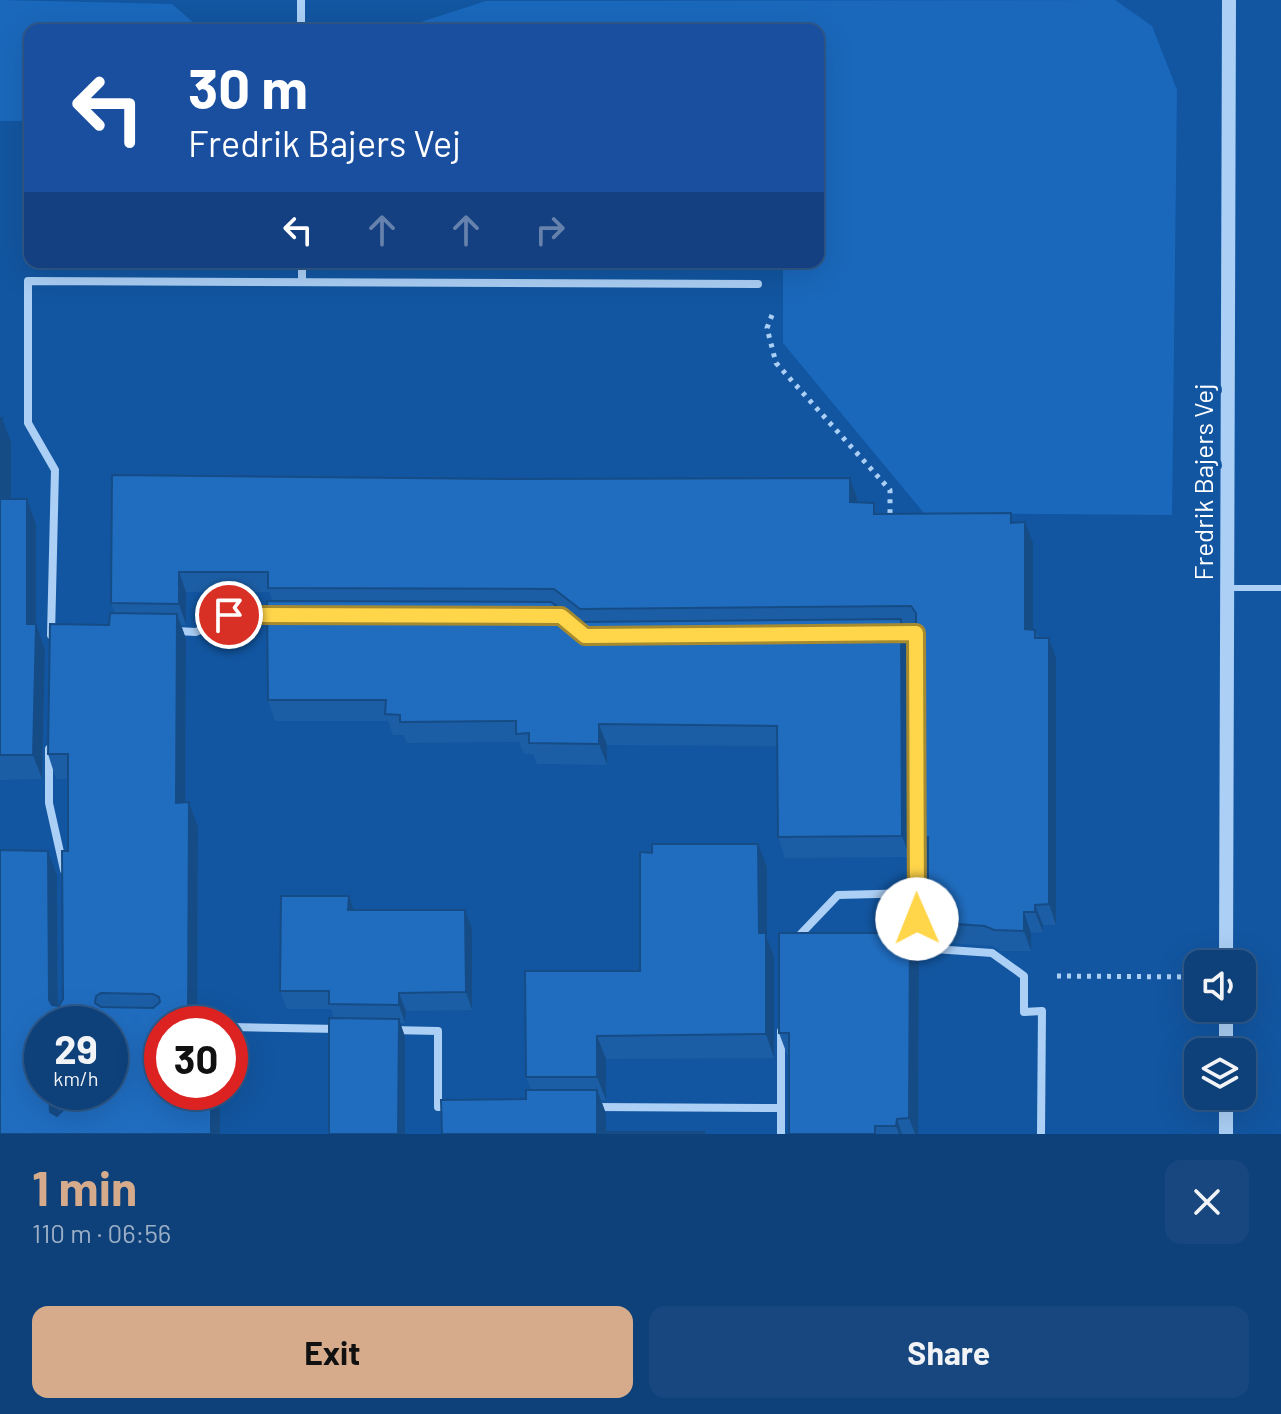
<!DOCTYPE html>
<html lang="en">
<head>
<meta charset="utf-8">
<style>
  body { margin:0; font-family:Barlow,sans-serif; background:#17477e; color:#f1f3f6; height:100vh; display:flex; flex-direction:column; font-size:30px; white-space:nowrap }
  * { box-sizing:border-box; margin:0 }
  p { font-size:26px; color:#9bafc6 }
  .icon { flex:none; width:44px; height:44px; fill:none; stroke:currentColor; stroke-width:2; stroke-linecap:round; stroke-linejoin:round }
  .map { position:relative; height:1134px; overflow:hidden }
  .details { display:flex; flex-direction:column; background:#0e4079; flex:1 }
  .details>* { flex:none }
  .banner { position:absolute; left:24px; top:24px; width:800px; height:244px; border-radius:16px; box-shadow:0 8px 32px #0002,0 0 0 2px #2e598a; background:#1a4fa0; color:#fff; overflow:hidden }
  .fabs { position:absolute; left:1184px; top:950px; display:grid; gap:16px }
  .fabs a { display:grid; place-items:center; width:72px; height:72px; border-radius:16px; background:#0e4079; box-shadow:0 8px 32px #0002,0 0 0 2px #2e598a; font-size:40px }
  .speed { position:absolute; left:24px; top:1006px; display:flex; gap:16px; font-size:40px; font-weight:700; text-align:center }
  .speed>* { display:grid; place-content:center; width:104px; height:104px; border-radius:50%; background:#0e4079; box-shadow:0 8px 32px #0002,0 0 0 2px #2e598a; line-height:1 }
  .speed small { font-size:20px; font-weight:400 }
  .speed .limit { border:12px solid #d22; background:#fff; color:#111 }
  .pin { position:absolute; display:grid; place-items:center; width:68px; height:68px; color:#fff; margin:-34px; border:4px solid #fff; border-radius:50%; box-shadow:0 2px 8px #0007 }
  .me { position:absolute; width:88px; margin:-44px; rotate:359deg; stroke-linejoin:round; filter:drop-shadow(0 0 6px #0008) }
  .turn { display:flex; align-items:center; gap:28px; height:168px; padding:0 32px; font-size:36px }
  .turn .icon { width:104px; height:104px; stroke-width:2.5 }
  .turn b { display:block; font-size:56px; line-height:68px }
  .lanes { display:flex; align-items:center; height:76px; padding:0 32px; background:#0003; justify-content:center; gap:40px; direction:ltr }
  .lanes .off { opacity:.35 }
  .round { display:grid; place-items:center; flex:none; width:84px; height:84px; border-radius:16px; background:#17477e }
  .headline { display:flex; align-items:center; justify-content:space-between; height:136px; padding:0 32px }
  h1 { font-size:48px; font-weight:700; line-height:60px; color:#d6ab8b }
  .button { display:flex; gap:16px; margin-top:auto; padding:16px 32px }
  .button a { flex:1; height:92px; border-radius:16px; background:#d6ab8b; color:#111; font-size:32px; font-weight:700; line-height:92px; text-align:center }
  .button a+a { background:#17477e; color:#f1f3f6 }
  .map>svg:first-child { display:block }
  .green { fill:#1a68bc }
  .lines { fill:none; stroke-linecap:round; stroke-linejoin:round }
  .path { stroke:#abcff5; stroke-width:5; stroke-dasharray:4 6; stroke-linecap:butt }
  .service { stroke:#abcff5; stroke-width:6 }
  .minor { stroke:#abcff5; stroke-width:8 }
  .tertiary { stroke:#abcff5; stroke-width:14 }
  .wall { fill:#1c5ea5; fill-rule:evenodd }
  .shaded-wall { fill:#164c86 }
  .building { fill:#206dc0; stroke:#164c86; stroke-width:2; fill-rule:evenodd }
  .route-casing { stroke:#a68a30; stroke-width:20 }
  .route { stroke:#ffd54a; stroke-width:14 }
  .labels { text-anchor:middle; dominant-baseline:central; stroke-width:8; stroke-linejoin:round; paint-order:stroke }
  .street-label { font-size:26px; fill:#fff; stroke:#1256a1 }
</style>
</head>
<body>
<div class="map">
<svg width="1281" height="1134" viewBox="0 0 1281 1134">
  <rect width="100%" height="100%" fill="#1256a1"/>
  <!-- green -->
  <path class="green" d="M0,0l172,4 30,26h-172v91h-30z
    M1115,0l37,26 25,64 -5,425 -248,-2 -141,-170v-81h35v-232h-422l90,-29z"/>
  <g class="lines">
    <!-- path -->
    <path class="path" d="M772,315l-5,13 9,35 114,127v29
      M1057,976l138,1"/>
    <!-- service -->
    <path class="service" d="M1229,588h52"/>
    <!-- minor -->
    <path class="minor" d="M301,0v30
      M302,262v20
      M176,631l20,1 33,-17h49
      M897,633h19l1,312 3,3 72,5 32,23v36l18,-1 -1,123
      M51,635l4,-165 -27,-47v-142l730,3
      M49,749v54l15,67
      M796,939l42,-44 78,-2
      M230,1027l109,2
      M392,1030l46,1v76h12
      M595,1107l186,1v-77
      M781,1108v26"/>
    <!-- tertiary -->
    <path class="tertiary" d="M1226,964l3,-964
      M1226,1008v44
      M1226,1096v38"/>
  </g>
  <!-- wall -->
  <path class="wall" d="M0,418l11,24v57l25,25v100l9,25 -3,130 -42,1z
    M112,475l394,4 344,-1 7,20v5l21,11 136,9 19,20v86l23,29v267h-13v7l-12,1v18h-30l-9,-5 -57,-4 -7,-20v-65h-4l-8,-20v-210h-12l5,13 1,217 -125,1 -7,-21v-91l-171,-1v20l-70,-1 -4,-10h-9l-5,-12 -112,1 -3,-8h-11l-5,-14h-113l-7,-21 5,-99 -4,-9h-83v33h-5l5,14 -1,164 4,-1 9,25 -1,192h15l2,5h-52v68h58v42h-220l48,-283 9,24 1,131 5,-7 5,-148v-72h-12l-8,-25 67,-141 -4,-10zM42,1024l68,68 -47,18 -5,5z
    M767,867v71l7,18v102l-168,1v41h-5l5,14v18l-164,2 84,-35 5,-9 -5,-13 114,-106z
    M354,910h111l7,18v82l-66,1 -1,12h-5l5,14 -71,-19 -3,-9h-44l-7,-18z
    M919,957l-1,177h-129v-77h-1l-9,-24z"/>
  <!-- shaded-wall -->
  <path class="shaded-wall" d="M2,418l9,24v82l-9,-25z
    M850,478l7,20v25l-7,-21z
    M27,499l9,25v104v-4l9,25 -3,130 -9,-24 -6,-131z
    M1025,522l8,21v107l-8,-21z
    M179,572l7,20v33l-7,-21z
    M177,614l9,25 -1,188 -9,-24z
    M901,619l8,21 1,217 -8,-21z
    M1049,638l7,20v267l-7,-21z
    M599,724l8,21v20l-8,-21z
    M189,802l9,25 -1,197 -9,-5z
    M758,844l9,23v71l7,18v102l-8,-24 -7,-101z
    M48,851l9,24 1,149 -9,-24z
    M349,896l6,18 -7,-4z
    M1035,905l8,20v7l-8,-20z
    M465,910l7,18v82l-6,-18z
    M1024,912l7,21v18l-7,-20z
    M910,933l9,24 -1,177h-3l-6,-16z
    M399,993l7,18 -1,12 -6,-18z
    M399,1019l6,18v97h-7z
    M597,1036l9,23v41l-9,-23z
    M597,1090l9,24v20l-9,-2z
    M49,1092h9l1,42 -9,-22z
    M211,1092h9v42h-9z
    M897,1119l5,15h-3l-3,-8z"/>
  <!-- building -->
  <path class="building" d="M0,418h2v81h25v125h9l-3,131h-33z
    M112,475l394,4 344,-1v24l24,1v11l137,-1v10l14,-1v107l10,1v8h14v266l-14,1v7h-11v19l-30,-1 -9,-4 -57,-4v-85h-12v-224l-5,-7 -331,3 -26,-20 -286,-1v-16h-89v32l-68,-1z
    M267,601l284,1 27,20 323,-3 1,217 -124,1 -1,-111 -178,-2v20l-70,-1v-10l-13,1v-13l-116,1v-7l-15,-1 1,-14h-118z
    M110,613l67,1 -1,189 13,-1 -1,217h24v5h-50v68h49v42h-211v-284l48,1 1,149 3,5 7,1 4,-7 -1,-148h6v-97h-20l2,-130 59,1zM101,993l52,1 6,3 1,5 -7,6 -52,-1 -6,-4 1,-7zM42,1024h68v68h-47v18l-6,6 -7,-4 -1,-20h-7z
    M652,844h106l1,89h7v101l-169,2v41h-71l-1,-106h115v-119l12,1z
    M281,896h68l-1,14h117l1,82 -67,1v12l-70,-1v-13h-49z
    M779,933h131l-1,185 -12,1 -1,7h-21v8h-86v-101h-10z
    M329,1018l70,1 -1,115h-69z
    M526,1090h71v42h107v2h-262l-1,-34 85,-1z"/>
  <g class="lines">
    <!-- route casing -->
    <g class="route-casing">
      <path id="route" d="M229,615l332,1 24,20 331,-3 1,286"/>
    </g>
    <!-- route -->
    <use href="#route" class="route"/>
  </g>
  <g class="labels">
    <!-- street labels -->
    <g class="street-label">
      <text transform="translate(1202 482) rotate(-90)">Fredrik Bajers Vej</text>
    </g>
  </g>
</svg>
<div class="fabs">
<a><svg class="icon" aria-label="sound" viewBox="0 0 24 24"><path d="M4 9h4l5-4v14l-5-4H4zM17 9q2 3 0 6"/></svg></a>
<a><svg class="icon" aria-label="layers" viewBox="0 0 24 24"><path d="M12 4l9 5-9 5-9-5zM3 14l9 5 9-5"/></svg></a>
</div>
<div class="speed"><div>29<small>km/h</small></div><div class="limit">30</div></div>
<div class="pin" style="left:229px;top:615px;background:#d93025"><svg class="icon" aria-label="arrive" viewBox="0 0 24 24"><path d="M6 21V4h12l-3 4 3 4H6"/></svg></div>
<svg class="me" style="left:917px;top:919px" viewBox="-20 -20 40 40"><circle r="19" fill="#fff"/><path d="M0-13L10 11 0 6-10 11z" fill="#ffd54a"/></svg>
<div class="banner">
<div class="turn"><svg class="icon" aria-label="left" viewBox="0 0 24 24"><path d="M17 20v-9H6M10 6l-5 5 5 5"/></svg><div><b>30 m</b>Fredrik Bajers Vej</div></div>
<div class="lanes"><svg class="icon" aria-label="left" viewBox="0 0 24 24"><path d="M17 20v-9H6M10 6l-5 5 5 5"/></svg><svg class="icon off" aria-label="ahead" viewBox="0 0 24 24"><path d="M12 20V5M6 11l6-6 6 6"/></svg><svg class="icon off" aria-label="ahead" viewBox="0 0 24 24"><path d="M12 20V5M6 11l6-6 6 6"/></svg><svg class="icon off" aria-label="right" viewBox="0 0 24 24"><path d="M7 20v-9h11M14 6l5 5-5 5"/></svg></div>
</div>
</div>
<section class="details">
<div class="headline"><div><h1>1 min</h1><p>110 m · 06:56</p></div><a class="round"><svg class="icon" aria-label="close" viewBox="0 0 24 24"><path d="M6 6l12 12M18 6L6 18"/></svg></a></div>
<div class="button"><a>Exit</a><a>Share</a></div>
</section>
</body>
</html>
